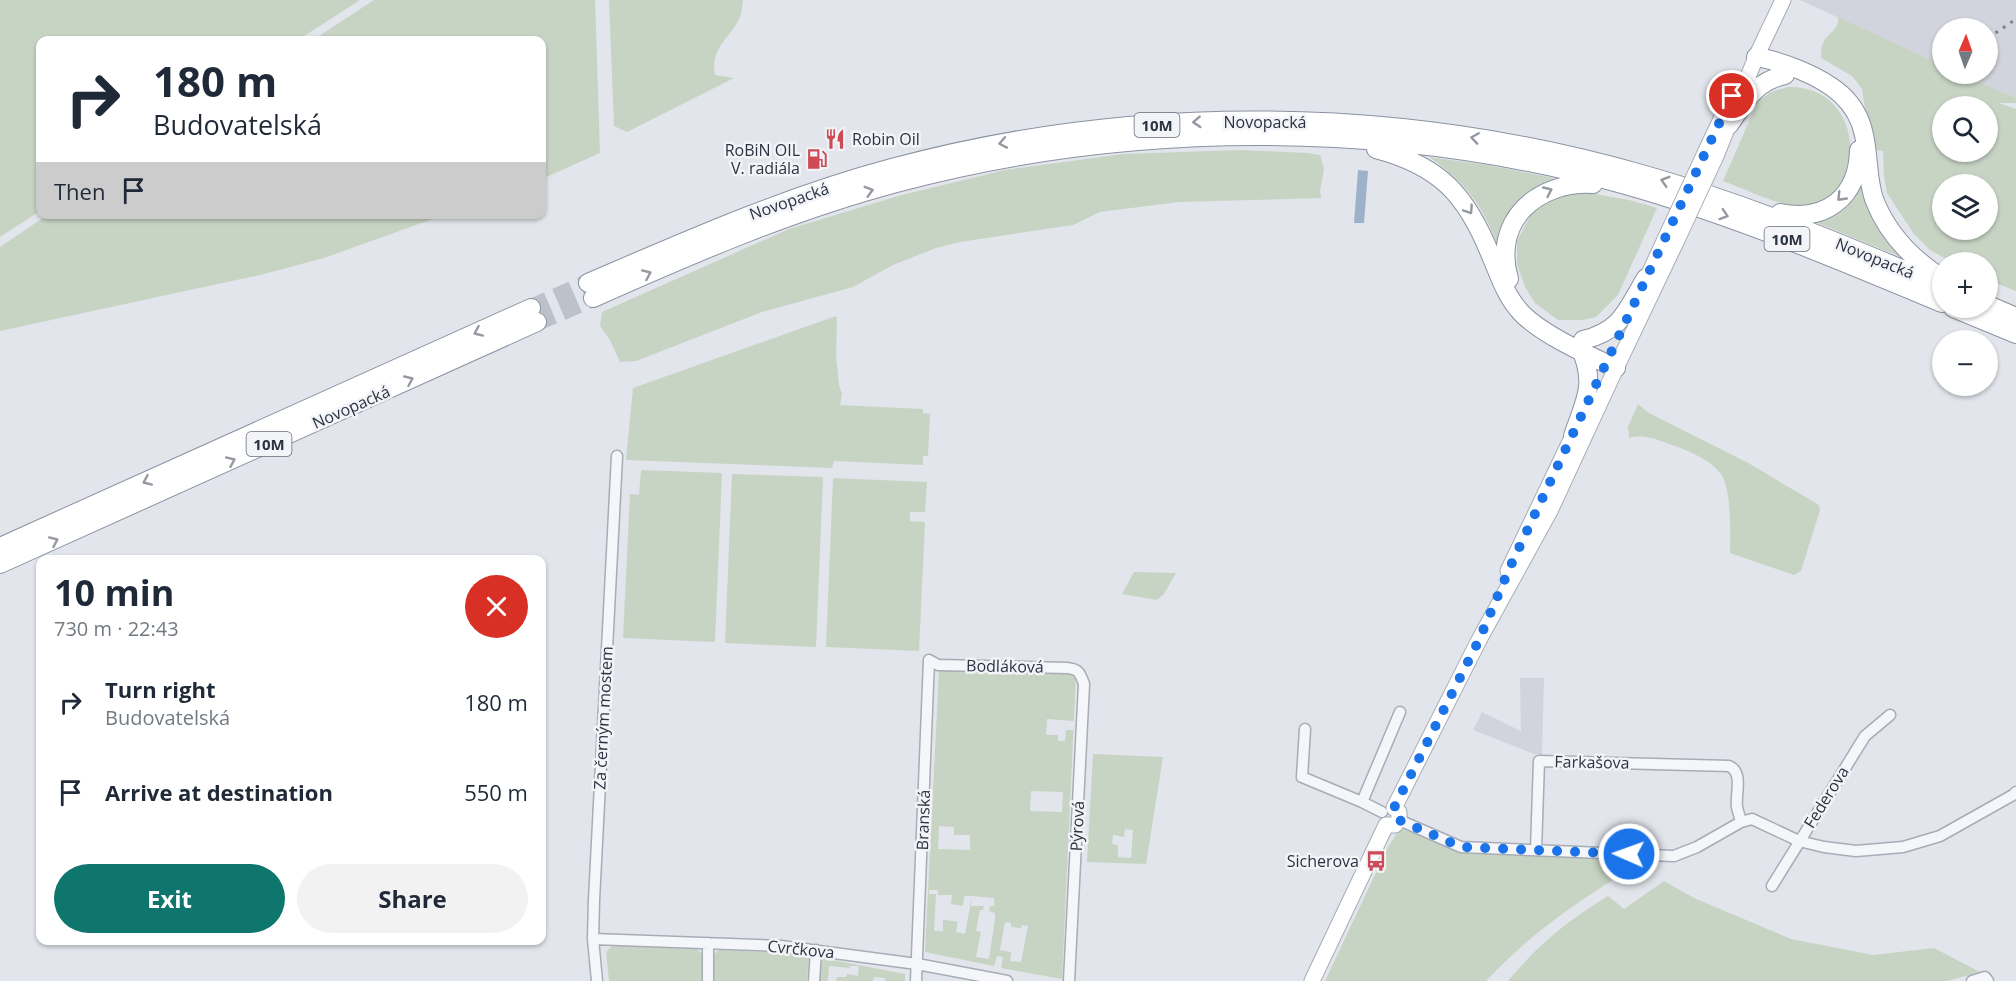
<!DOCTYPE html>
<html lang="en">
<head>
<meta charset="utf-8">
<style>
  body { margin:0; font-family:"Open Sans",sans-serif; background:#f2f2f3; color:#1f2937; height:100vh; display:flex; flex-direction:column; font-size:22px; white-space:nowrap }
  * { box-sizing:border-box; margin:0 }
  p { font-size:20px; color:#747a83 }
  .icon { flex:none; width:33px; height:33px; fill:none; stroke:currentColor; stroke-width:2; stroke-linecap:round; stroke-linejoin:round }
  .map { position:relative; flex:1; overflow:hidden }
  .sheet { position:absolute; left:36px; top:555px; width:510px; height:390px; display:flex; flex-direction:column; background:#fff; border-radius:12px; box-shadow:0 2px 4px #0004 }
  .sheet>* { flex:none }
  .banner { position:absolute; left:36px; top:36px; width:510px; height:183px; border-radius:12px; box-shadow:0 2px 4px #0004; background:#fff; color:#1f2937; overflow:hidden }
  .needle { width:39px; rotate:2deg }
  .buttons { position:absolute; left:1932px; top:18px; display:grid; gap:12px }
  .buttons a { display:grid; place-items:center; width:66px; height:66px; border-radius:50%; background:#fff; box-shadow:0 2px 4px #0004; font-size:30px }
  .pin { position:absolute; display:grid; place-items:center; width:51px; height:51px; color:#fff; margin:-26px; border:3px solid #fff; border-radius:50%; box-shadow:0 2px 6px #0007 }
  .me { position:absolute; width:66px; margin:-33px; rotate:272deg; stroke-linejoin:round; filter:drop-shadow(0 0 4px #0008) }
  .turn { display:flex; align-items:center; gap:21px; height:126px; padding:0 18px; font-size:27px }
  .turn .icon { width:78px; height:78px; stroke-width:2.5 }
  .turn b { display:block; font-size:42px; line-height:51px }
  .then { display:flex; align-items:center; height:57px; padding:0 18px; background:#0003; gap:12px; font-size:22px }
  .round { display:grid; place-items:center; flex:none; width:63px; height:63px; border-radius:32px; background:#f2f2f3 }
  .overview { display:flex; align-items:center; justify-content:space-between; height:102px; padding:0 18px }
  h1 { font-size:36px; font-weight:700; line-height:45px }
  .primary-button { display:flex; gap:12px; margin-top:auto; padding:12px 18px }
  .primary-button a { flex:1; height:69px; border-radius:36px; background:#0f766e; color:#fff; font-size:24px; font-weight:700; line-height:69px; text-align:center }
  .primary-button a+a { background:#f2f2f3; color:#1f2937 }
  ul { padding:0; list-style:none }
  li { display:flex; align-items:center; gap:18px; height:90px; padding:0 18px }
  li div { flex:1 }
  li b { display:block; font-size:22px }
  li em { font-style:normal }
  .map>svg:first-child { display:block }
  .built { fill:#d1d4dc }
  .green { fill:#c7d4c4; fill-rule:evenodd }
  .water { fill:#9eb1ca }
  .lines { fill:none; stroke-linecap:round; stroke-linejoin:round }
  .highway-tunnel { stroke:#bdc1c9; stroke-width:18; stroke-dasharray:18 9; stroke-linecap:butt }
  .street-casing { stroke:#a7acb5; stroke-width:13 }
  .secondary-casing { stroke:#a7acb5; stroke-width:17 }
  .highway-casing { stroke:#8a92a1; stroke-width:20 }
  .street { stroke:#f5f6f9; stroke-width:10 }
  .secondary { stroke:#fff; stroke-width:15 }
  .highway { stroke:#fff; stroke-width:18 }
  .rail { stroke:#7c8494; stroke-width:3; stroke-dasharray:3 6; stroke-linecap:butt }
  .secondary-bridge-casing { stroke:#a7acb5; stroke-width:17; stroke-linecap:butt }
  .secondary-bridge { stroke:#fff; stroke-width:15 }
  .oneway { stroke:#9598a0 }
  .route { stroke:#1a73e8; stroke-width:10; stroke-dasharray:0 18 }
  .labels { text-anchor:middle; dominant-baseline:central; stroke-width:5; stroke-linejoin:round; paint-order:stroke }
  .shield { fill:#f2f4f8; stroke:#676c79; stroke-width:1.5 }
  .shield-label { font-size:15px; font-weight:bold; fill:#2b3242 }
  .street-label { font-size:16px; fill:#2b3242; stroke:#f2f4f8 }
  .poi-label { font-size:16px; fill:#2b3242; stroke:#f2f4f8; text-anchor:end }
</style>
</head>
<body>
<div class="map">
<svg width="2016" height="981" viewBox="0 0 2016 981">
  <rect width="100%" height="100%" fill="#e2e5eb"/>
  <!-- built -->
  <path class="built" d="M1800,0h216v98l-55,-24h27v-46h-46v37z
    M1520,678h24l-2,76h-8l-61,-24 9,-18 39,19z"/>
  <!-- green -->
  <path class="green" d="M0,0h360l-62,40h-258v171l-40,26z
    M374,0h221l5,153 -58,26v-139h-229z
    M609,0h134c-1,5 -1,10 -2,14 -8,24 -32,32 -26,61l19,3 -107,54 -13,-6z
    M1838,17l104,48v9h19l55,24v5h-17l17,6v182l-28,-11v-18h-36l-22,-12 -16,-16 -27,-41 -3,-17 -1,-25 -9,-1 -7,-28 -5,-33 -10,-13 -31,-18c0,-5 0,-11 2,-15 5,-11 17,-13 15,-26zM1942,106h46v46h-46zM1942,184h46v46h-46z
    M1788,87c82,-2 81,121 9,119 -21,-1 -54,-18 -74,-25l35,-80 13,-9z
    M1241,150l66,3 13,2 4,14 -4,22 1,7 -142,4 -79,10 -27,13 -113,17 -24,6 -43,17 -40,22 -91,25 -126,49 -16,1 -10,-22 -10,-14 2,-14 187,-83 109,-33 107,-26 118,-16z
    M1429,157l58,8 67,13c-40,17 -42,30 -56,69 -15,-42 -32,-64 -69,-90z
    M1863,180l43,79 -91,-37c27,-4 38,-19 48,-42z
    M1590,193l39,7 28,8 -39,87 -22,22 -14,3h-24l-23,-17 -10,-16 -8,-23v-23l17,-32 13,-10 19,-5z
    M49,214h395v1l-120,43 -64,17 -260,56v-84z
    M836,316l1,3 -1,36 3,30 3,9 -2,11 83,4v4l7,1 -2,42h-5v9l-89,-4 -2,7 -206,-8 7,-72z
    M1638,404l11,9 101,51 69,41 1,5 -19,61 -7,4 -64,-22c0,-19 2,-63 -9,-79 -11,-15 -34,-24 -52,-30 -13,-5 -26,-10 -40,-6l-1,-11z
    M641,470l81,3 -7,169 -92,-4 7,-144 9,1z
    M732,474l91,3 -7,170 -91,-4z
    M833,478l94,4 -2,30h-15v9l15,1 -6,129 -93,-4z
    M1134,572l42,1 -12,21 -7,6 -35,-6z
    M939,670l137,4 -14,305 -61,-11 2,-11 -6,-1 -3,10 -69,-14zM1047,719l27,2 -1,9h-7l-1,11h-7v-6h-12zM1031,791l32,1 -1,20 -32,-1zM939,826l15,1v8h16v15l-32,-1zM929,890h9v5h14l-1,9 12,2 1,-10h8l-7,38 -9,-2 2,-10c-4,-1 -10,-2 -15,-2v11h-9l2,-37h-7zM972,896l22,2v8h-4l-1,5 6,2v6l-6,40 -13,-2 5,-25 -5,-1 4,-21h3l1,-4h-13zM1005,922l6,1v4l10,1 1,-3 6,1 -7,36 -11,-1 1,-9 -11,-2z
    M1093,754l70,3 -17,107 -59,-2zM1125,829l8,1 -2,28 -13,-1v-12l-6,-1 1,-9 11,2z
    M1400,828l59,23 150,8 9,18c-48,29 -94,63 -132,104h-161l62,-132z
    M1664,881l30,17 97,41 82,16 61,-7 46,24 -33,9h-439c32,-38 58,-59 100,-85l16,13z
    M612,946l85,3 5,5v27h-93l-3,-29z
    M719,950l86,4 4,3 -2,24h-93v-27z
    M822,958l83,16v7h-20v-3l-11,-1 -1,4h-37l1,-4h9l1,-3 11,2 1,-10h-9v2l-21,-2 -1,15h-8z"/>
  <!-- water -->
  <path class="water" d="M1358,170l10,1 -4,52h-10z"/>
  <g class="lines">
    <!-- highway-tunnel -->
    <path class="highway-tunnel" d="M531,308l57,-25
      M537,322l56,-24"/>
    <!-- street casing -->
    <g class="street-casing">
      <path id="street" d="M1305,729l-3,48 60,25 20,10
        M1362,802l38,-90
        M1399,820l62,27 213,9 23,-9 44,-25 11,-3 47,22 25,6 32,4 47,-4 37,-11 73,-41 3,-3
        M1536,850l3,-89 190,5c15,7 6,28 8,41 1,5 3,10 4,15
        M1772,886l93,-150 25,-21
        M593,939l188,7 136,18 90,17
        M708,943v38
        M597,981l-4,-42 1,-39 23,-444
        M814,981l2,-31
        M916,981l13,-321 9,5 129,3c12,1 13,5 17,16l-15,297
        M1972,981l13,-4 3,4"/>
    </g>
    <!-- secondary casing -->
    <g class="secondary-casing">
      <path id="secondary" d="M1705,153l17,-36
        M1716,156l40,-99 27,-57
        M1642,289l24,-52
        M1508,571l69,-144
        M1394,808l85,-168 71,-129 66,-143 61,-128
        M1386,825h9l4,-5v-8l-5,-4
        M1312,981l74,-156"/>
    </g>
    <!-- highway casing -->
    <g class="highway-casing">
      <path id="highway" d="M1756,57c15,2 29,7 44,13 31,13 57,30 64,65 5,22 3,43 10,64 13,34 38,60 68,79
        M1729,125c17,-24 25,-43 56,-50
        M1376,149c65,17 91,47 115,107 8,18 14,38 27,53 18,23 70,46 98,59
        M1780,213c45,9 78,-15 79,-63
        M1509,279c-17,-58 28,-98 84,-95
        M588,283c100,-43 199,-87 304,-115 244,-66 510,-63 753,7 102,29 200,70 297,111
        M593,298c99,-44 198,-87 303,-115 236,-63 494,-63 730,2 109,31 213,75 316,118
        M1988,305l28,12
        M1953,308l63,26
        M1583,340c39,-9 44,-31 63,-62
        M1573,436c11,-34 23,-49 9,-84
        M0,547l531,-239
        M0,564l537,-242"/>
    </g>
    <!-- street -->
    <use href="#street" class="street"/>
    <!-- secondary -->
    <use href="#secondary" class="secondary"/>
    <!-- highway -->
    <use href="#highway" class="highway"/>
    <!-- rail -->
    <path class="rail" d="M1988,38l28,-19"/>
    <!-- secondary-bridge casing -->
    <g class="secondary-bridge-casing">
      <path id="secondary-bridge" d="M1666,237l39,-84
        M1677,240l39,-84"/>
    </g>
    <!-- secondary-bridge -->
    <use href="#secondary-bridge" class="secondary-bridge"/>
  </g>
  <!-- one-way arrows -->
  <defs><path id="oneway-chevron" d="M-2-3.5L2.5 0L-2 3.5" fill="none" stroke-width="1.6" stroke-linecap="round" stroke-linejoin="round" transform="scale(1.5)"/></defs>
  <g class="oneway">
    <use href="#oneway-chevron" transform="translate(1197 122) rotate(177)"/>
    <use href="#oneway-chevron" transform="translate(1475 138) rotate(-172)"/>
    <use href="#oneway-chevron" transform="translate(1003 143) rotate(169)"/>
    <use href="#oneway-chevron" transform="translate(1665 181) rotate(-163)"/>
    <use href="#oneway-chevron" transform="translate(869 191) rotate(-16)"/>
    <use href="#oneway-chevron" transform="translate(1548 191) rotate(-25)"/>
    <use href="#oneway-chevron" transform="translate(1841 197) rotate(134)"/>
    <use href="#oneway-chevron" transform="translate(1469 210) rotate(56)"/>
    <use href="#oneway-chevron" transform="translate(1724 215) rotate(18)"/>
    <use href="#oneway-chevron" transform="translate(647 274) rotate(-24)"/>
    <use href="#oneway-chevron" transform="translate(478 332) rotate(156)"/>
    <use href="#oneway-chevron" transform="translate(409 380) rotate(-24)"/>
    <use href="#oneway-chevron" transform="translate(231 461) rotate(-24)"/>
    <use href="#oneway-chevron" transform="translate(147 481) rotate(156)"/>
    <use href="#oneway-chevron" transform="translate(54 541) rotate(-24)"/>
  </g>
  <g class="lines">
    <!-- route -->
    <path class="route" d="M1629,854l-168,-7 -62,-27v-8l-5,-4 85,-168 31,-73 222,-471"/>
  </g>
  <!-- icons -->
  <defs>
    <g id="restaurant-bare" transform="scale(1.62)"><path d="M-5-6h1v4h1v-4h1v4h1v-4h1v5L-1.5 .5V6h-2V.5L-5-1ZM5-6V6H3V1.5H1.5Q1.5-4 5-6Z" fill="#cd4a56" stroke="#f2f4f8" stroke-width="2.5" paint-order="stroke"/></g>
    <g id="fuel-bare" transform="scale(1.62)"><path d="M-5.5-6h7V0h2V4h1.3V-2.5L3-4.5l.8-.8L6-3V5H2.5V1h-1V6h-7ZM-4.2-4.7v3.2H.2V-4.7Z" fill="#cd4a56" stroke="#f2f4f8" stroke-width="2.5" paint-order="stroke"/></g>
    <g id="bus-bare" transform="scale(1.62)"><path d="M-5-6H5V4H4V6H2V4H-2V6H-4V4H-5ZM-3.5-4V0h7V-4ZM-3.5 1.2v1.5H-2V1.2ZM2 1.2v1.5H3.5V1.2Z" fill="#cd4a56" stroke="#f2f4f8" stroke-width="2.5" paint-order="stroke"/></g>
  </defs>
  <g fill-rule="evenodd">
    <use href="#restaurant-bare" x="835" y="139"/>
    <use href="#fuel-bare" x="817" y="159"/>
    <use href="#bus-bare" x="1376" y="861"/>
  </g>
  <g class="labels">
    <!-- shield labels -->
    <g class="shield">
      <rect x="1134.5" y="113" width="45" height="24" rx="4.5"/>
      <rect x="1764.5" y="227" width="45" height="24" rx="4.5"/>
      <rect x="246.5" y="432" width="45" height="24" rx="4.5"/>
    </g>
    <g class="shield-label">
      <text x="1157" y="125">10M</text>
      <text x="1787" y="239">10M</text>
      <text x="269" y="444">10M</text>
    </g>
    <!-- street labels -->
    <g class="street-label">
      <text x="1265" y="122">Novopacká</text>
      <text transform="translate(789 201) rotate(-19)">Novopacká</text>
      <text transform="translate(1875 258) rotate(22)">Novopacká</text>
      <text transform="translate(351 407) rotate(-24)">Novopacká</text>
      <text transform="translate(1005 666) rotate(1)">Bodláková</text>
      <text transform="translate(603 718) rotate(-87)">Za černým mostem</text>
      <text transform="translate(1592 762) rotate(1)">Farkašova</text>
      <text transform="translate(1826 797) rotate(-58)">Federova</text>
      <text transform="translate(923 820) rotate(-88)">Branská</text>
      <text transform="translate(1077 826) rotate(-87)">Pýrová</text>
      <text transform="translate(801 949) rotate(6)">Cvrčkova</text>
    </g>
    <!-- poi labels -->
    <g class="poi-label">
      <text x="852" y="139" text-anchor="start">Robin Oil</text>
      <text x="800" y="150">RoBiN OIL<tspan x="800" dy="18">V. radiála</tspan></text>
      <text x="1359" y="861">Sicherova</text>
    </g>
  </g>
</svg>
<div class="buttons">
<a><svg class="needle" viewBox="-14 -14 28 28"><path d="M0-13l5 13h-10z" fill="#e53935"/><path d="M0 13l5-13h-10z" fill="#747a83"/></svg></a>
<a><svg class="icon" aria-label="search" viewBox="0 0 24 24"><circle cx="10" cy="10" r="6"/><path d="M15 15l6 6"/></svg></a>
<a><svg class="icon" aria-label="layers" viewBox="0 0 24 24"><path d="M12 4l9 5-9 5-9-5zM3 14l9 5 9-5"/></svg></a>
<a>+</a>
<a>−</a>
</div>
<div class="pin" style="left:1732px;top:96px;background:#d93025"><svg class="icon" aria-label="arrive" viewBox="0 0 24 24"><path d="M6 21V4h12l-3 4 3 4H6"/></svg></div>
<svg class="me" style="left:1629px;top:854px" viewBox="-20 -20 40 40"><circle r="17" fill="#1a73e8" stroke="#fff" stroke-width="3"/><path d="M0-11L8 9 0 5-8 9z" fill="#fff"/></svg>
<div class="banner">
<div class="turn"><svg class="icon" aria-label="right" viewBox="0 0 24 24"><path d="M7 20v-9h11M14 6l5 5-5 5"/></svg><div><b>180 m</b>Budovatelská</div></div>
<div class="then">Then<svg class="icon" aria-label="arrive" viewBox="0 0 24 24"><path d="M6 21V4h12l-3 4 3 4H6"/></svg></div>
</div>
<section class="sheet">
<div class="overview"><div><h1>10 min</h1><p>730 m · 22:43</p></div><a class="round" style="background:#d93025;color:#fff"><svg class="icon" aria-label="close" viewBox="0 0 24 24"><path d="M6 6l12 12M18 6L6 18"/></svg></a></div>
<ul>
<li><svg class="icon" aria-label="right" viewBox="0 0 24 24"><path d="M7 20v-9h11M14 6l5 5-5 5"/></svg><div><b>Turn right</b><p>Budovatelská</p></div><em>180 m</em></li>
<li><svg class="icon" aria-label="arrive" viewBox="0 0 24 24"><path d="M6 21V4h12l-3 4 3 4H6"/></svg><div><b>Arrive at destination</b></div><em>550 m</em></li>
</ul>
<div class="primary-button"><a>Exit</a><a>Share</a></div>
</section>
</div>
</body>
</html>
